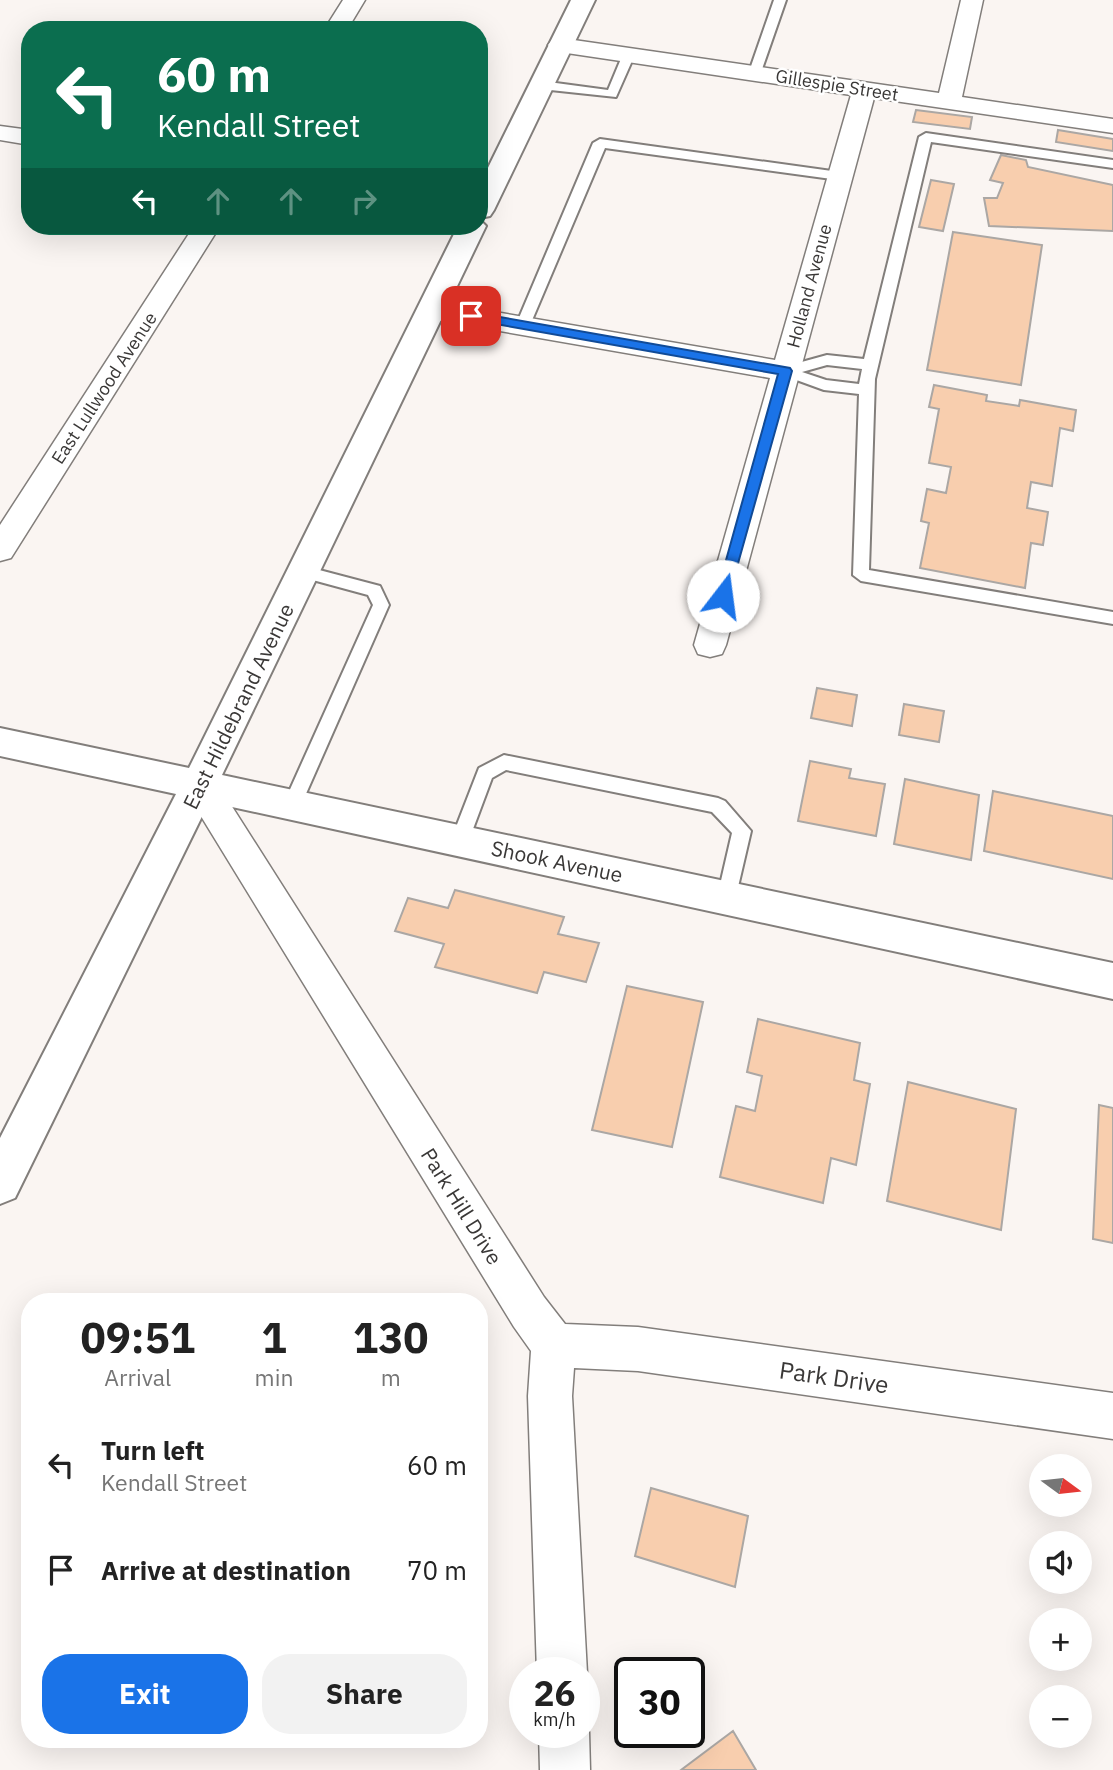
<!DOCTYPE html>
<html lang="en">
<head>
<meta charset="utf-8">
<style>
  body { margin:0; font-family:"IBM Plex Sans",sans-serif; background:#f2f2f2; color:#222; height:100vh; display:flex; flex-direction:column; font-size:26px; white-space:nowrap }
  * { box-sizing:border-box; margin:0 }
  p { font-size:23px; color:#767676 }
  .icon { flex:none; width:38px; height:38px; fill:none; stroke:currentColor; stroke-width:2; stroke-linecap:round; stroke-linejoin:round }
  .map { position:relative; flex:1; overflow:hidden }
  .drawer { position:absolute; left:21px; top:1293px; width:467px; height:455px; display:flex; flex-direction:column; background:#fff; border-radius:28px; box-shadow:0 7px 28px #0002 }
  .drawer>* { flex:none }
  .banner { position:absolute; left:21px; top:21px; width:467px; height:214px; border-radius:28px; box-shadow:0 7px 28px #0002; background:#0b6e4f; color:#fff; overflow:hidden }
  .needle { width:46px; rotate:105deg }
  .controls { position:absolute; left:1029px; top:1454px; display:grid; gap:14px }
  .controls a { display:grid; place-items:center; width:63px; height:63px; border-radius:50%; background:#fff; box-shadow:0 7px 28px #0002; font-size:35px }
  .speed { position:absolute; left:509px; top:1657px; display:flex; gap:14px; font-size:35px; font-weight:700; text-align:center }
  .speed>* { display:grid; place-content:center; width:91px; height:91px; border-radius:50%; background:#fff; box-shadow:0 7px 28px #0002; line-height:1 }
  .speed small { font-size:18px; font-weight:400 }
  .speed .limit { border:4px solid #111; border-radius:10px; background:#fff; color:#111 }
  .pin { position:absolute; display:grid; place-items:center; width:60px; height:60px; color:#fff; margin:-30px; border-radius:14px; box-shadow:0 4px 10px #0006 }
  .me { position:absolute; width:77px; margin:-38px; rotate:15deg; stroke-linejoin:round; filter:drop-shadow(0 0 5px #0008) }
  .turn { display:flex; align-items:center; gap:24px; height:147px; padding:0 21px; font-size:32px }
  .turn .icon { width:91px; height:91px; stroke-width:2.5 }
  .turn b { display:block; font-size:49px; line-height:60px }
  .lanes { display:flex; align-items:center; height:66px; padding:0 21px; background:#0003; justify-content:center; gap:35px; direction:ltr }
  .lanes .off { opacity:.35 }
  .eta { display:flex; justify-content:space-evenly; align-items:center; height:119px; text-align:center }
  .eta b { font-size:42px; font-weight:700; line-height:49px }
  .button { display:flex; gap:14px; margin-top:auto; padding:14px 21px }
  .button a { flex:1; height:80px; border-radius:28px; background:#1a73e8; color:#fff; font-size:28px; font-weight:700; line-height:80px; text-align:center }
  .button a+a { background:#f2f2f2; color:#222 }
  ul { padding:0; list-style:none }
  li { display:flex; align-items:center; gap:21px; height:105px; padding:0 21px }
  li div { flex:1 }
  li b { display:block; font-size:26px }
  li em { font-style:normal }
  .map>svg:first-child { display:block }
  .building { fill:#f8ceae; stroke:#aba7a4; stroke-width:2 }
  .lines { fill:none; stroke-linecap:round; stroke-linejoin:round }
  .lane-casing { stroke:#827e7b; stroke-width:4 }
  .street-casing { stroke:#827e7b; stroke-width:3 }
  .secondary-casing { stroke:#827e7b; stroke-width:4 }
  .lane { fill:#fff; fill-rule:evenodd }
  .street { fill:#fff; fill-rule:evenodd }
  .secondary { fill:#fff; fill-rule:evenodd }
  .route { fill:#1a73e8; stroke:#114b97; stroke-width:2 }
  .labels { text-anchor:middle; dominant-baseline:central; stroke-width:5; stroke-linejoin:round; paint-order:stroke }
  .far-street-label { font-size:18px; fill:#3a3837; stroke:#fff }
  .street-label { font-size:21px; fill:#3a3837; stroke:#fff }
  .near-street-label { font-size:24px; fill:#3a3837; stroke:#fff }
</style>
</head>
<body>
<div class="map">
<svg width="1113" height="1770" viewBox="0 0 1113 1770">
  <rect width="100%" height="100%" fill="#faf5f2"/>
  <!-- building -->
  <path class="building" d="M916,110l56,7 -2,12 -57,-7z
    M1058,130l55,9v12l-57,-9z
    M1001,155l25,5 2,7 85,18v46l-124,-5 -5,-28h13l6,-15 -13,-3z
    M931,180l23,4 -11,47 -24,-4z
    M953,232l89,13 -21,140 -94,-15z
    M934,385l53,10 -1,6 33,5 1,-6 56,10 -3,21 -13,-3 -8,58 -21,-4 -4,26 21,4 -5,33 -12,-2 -6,45 -105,-20 9,-45 -8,-2 6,-32 19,4 5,-26 -22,-4 10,-54 -10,-2z
    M817,688l40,7 -5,31 -41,-8z
    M904,704l40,7 -5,31 -40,-7z
    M810,761l41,8 -2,9 36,6 -9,52 -78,-15z
    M905,779l74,16 -8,65 -77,-16z
    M993,791l120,25v63l-129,-28z
    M455,890l109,27 -6,17 41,9 -13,39 -42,-10 -7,21 -102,-26 9,-23 -49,-13 13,-33 40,10z
    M627,986l76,16 -31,145 -80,-17z
    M758,1019l102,24 -6,37 16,4 -14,81 -25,-7 -8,45 -103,-26 16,-71 19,5 7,-35 -15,-4z
    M908,1082l108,27 -15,121 -114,-29z
    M1099,1105l14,3v135l-20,-4z
    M651,1488l97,28 -13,71 -100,-31z
    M733,1731l23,39h-75z"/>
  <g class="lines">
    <!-- lane casing -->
    <g class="lane-casing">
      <path id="lane" d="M774,0h12l-25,72 -6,4 -4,-1 -2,-3z
        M629,50l6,4 -19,43 -75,-8 -6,-4 6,-4 67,9 15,-36z
        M926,133l187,27v8l-182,-26 -56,237 -6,191 244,42v12l-252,-43 -8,-6 6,-181 -35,-4 -44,-16 -2,-3 2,-3 47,-13 37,4 55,-222zM827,365l35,4 -3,15 -33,-4 -24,-8z
        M600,139l239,33 7,4 -7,4 -234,-32 -75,177 -7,5 -5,-2 -2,-3 77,-182z
        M304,566l76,20 9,19 -88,200 -2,5 -7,3 -7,-3 -2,-5 90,-200 -5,-10 -70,-19 -2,-4z
        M504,755l214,43 7,3 26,30 -17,73 -7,2 -7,-2 -3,-6 15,-65 -20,-21 -206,-42 -14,8 -25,67 -7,3 -7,-3 -2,-5 28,-72z"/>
    </g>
    <!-- street casing -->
    <g class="street-casing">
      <path id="street" d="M343,0h22l-18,30h-23z
        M961,0h22l-21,97 151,22v14l-239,-35 -148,547 -4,9 -12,3 -12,-3 -4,-9 76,-267 -339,-59 -10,-3 -4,-6 4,-6 10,-3 344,59 76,-265 -291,-43 -8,-2 -4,-5 4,-5 8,-2 379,55z
        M0,126l30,4v15l-30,-5z
        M194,226h26l-209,332 -11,3v-36z
        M200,771l12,4 332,522 21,27 73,3 475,66v46l-475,-68 -64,-3 -2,28 15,277 -3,5v-5h-47l-9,-277 3,-45 -17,-24 -326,-532 -6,-10 6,-10z
        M584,1721l5,11 1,38h-50l-1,-38h45z"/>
    </g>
    <!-- secondary casing -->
    <g class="secondary-casing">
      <path id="secondary" d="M571,0h24l-101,210 -4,6 -10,2v-34z
        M480,220l6,6 -264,549 891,188v36l-904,-197 -194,396 -15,6v-66l176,-344 -176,-38v-28l189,40 269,-542h22z"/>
    </g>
    <!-- lane -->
    <use href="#lane" class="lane"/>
    <!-- street -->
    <use href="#street" class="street"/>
    <!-- secondary -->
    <use href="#secondary" class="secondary"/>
  </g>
  <!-- route -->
  <path class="route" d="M471,312l319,56 2,3 -64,228 -5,2 -7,-5 62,-222 -311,-55v-6z"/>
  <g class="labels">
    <!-- far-street labels -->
    <g class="far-street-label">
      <text transform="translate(837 85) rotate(9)">Gillespie Street</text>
      <text transform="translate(809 286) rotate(-75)">Holland Avenue</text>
      <text transform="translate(104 388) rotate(-57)">East Lullwood Avenue</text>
    </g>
    <!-- street labels -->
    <g class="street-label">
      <text transform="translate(238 706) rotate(-64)">East Hildebrand Avenue</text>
      <text transform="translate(557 861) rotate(12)">Shook Avenue</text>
      <text transform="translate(462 1206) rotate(58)">Park Hill Drive</text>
    </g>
    <!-- near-street labels -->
    <g class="near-street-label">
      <text transform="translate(834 1377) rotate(8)">Park Drive</text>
    </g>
  </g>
</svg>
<div class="controls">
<a><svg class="needle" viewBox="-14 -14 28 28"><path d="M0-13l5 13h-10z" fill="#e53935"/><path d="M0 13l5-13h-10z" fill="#767676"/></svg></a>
<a><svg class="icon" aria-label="sound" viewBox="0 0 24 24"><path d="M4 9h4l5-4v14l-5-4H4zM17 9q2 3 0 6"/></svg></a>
<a>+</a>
<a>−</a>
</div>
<div class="speed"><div>26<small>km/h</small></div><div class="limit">30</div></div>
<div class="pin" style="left:471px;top:316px;background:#d93025"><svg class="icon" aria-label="arrive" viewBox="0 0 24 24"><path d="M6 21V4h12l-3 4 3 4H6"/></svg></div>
<svg class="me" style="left:723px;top:596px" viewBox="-20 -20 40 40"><circle r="19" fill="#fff"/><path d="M0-13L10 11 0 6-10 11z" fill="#1a73e8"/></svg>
<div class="banner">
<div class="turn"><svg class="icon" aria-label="left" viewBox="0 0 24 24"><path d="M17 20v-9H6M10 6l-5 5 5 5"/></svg><div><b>60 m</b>Kendall Street</div></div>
<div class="lanes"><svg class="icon" aria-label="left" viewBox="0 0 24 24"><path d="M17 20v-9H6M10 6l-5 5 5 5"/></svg><svg class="icon off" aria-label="ahead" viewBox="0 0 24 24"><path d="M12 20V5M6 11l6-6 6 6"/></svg><svg class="icon off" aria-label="ahead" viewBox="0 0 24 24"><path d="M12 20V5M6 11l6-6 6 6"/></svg><svg class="icon off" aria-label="right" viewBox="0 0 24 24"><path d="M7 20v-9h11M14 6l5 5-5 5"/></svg></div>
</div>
<section class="drawer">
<div class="eta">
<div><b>09:51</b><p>Arrival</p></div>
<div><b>1</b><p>min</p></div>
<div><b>130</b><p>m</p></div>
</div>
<ul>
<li><svg class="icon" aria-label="left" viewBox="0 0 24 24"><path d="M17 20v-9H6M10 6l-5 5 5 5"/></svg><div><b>Turn left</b><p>Kendall Street</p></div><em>60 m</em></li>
<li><svg class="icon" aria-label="arrive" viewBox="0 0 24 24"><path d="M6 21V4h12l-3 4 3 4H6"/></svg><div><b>Arrive at destination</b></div><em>70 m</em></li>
</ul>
<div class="button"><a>Exit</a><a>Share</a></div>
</section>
</div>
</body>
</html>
